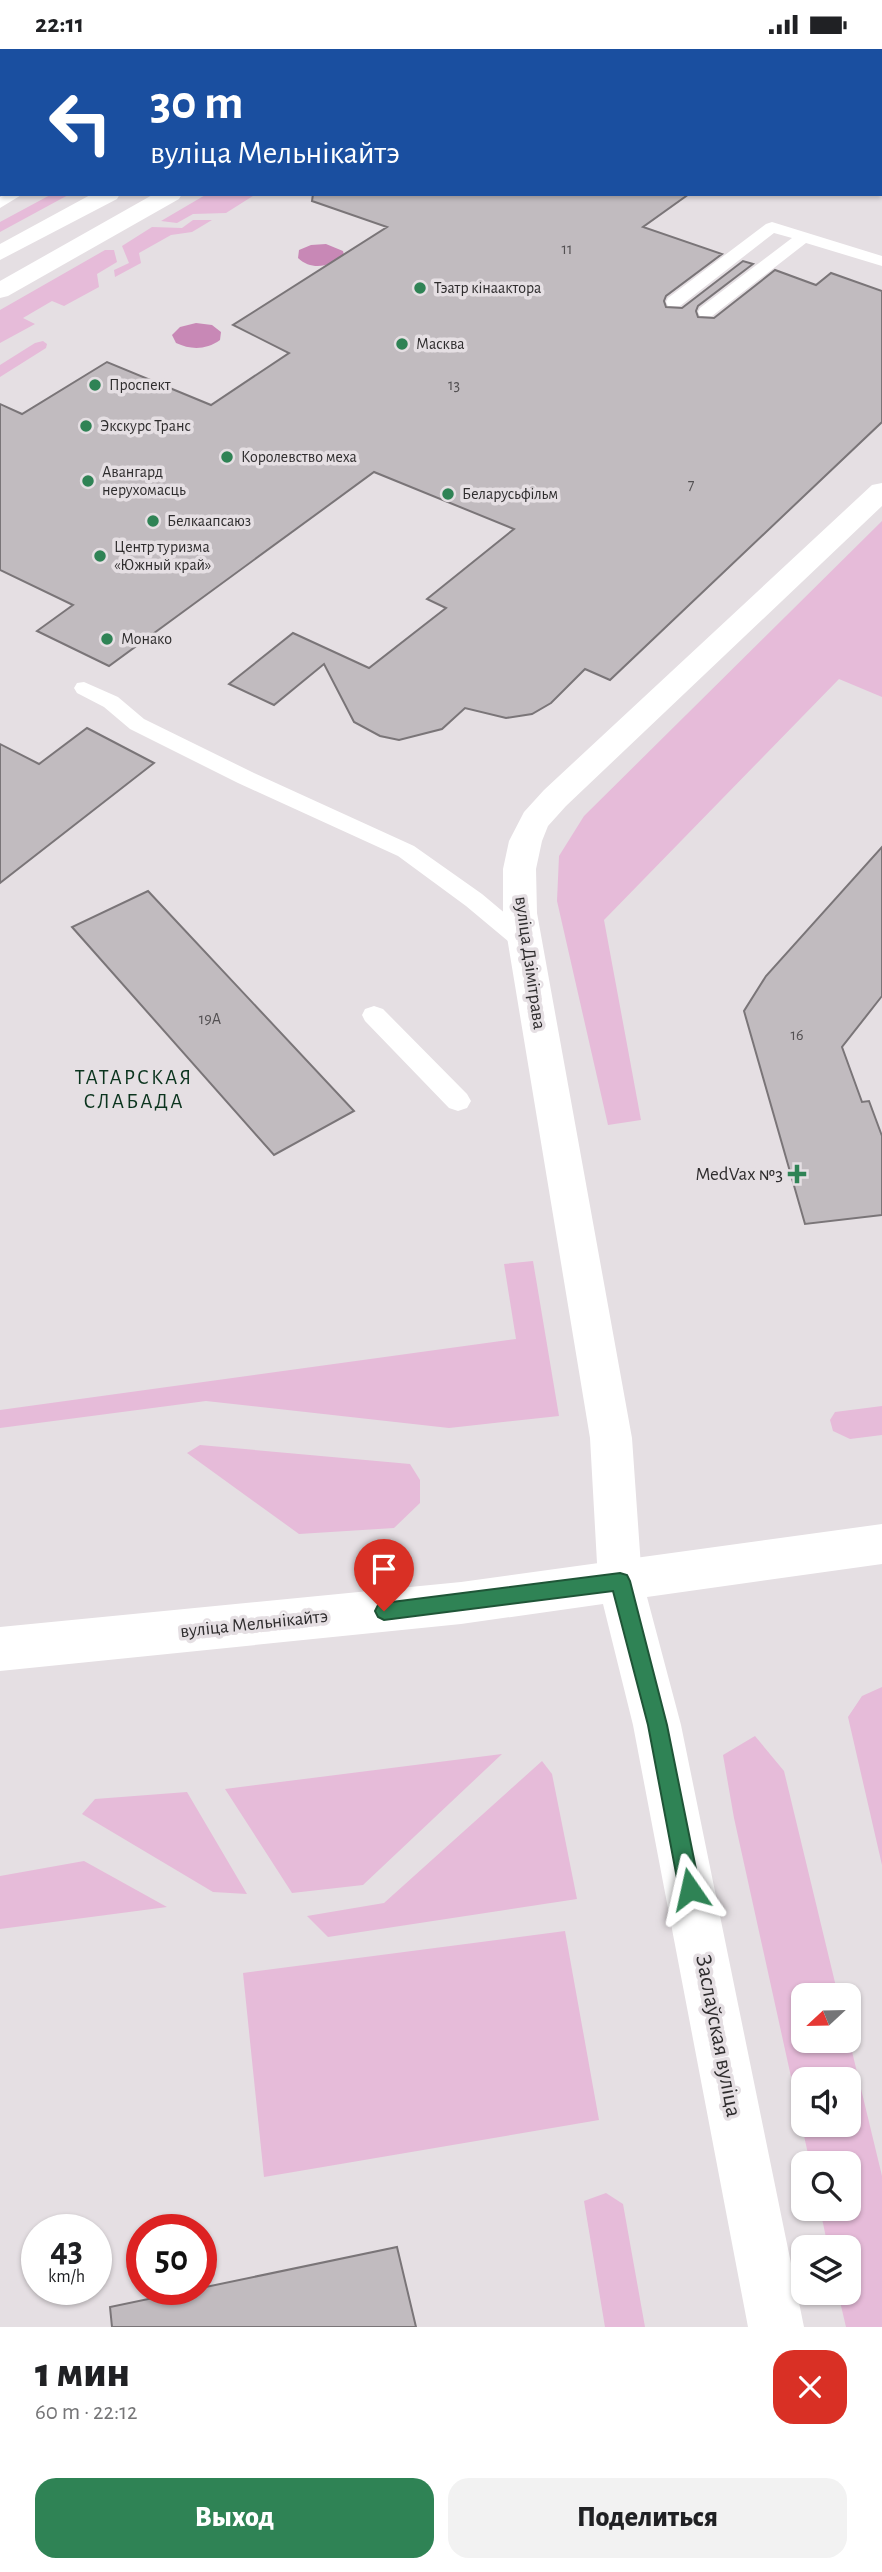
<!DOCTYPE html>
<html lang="ru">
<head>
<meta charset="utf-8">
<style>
  body { margin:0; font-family:"Alegreya Sans",sans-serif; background:#f2f2f2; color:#202124; height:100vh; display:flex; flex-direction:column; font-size:26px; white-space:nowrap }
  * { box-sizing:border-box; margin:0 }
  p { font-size:23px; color:#757577 }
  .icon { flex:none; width:38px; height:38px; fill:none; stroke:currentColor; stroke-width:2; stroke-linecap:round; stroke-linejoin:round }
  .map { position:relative; height:2278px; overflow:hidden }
  .drawer { display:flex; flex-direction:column; background:#fff; flex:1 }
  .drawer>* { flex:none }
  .hud { position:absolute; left:0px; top:0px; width:882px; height:147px; box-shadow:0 2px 5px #0004; background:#1a4fa0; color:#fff; overflow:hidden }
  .needle { width:46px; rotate:248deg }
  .tools { position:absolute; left:791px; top:1934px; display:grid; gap:14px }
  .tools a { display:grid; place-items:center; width:70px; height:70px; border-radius:14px; background:#fff; box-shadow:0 2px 5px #0004; font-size:35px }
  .speed { position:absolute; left:21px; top:2165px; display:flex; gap:14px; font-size:35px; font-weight:700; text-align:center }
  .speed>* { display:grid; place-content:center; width:91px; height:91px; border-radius:50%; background:#fff; box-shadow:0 2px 5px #0004; line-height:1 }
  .speed small { font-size:18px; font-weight:400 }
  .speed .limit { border:10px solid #d22; background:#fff; color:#111 }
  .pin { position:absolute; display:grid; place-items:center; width:60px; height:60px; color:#fff; margin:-72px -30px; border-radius:50% 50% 50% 0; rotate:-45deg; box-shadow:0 0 7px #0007 }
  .pin .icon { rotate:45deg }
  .me { position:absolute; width:77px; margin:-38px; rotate:349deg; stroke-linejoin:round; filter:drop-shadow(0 0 5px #0008) }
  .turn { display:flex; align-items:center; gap:24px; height:147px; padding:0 35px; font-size:32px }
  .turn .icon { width:91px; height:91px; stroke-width:2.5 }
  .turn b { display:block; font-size:49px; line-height:60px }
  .round { display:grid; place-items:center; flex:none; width:74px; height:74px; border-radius:21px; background:#f2f2f2 }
  .headline { display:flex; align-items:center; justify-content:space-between; height:119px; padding:0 35px }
  h1 { font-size:42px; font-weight:800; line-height:52px }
  .cta { display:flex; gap:14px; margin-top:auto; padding:14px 35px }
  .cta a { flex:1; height:80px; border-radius:21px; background:#2f8355; color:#fff; font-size:28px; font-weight:800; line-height:80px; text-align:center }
  .cta a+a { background:#f2f2f2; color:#202124 }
  .status { display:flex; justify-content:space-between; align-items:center; height:49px; padding:0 35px; background:#fff; direction:ltr }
  .status svg { height:19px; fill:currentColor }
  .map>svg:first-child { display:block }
  .green { fill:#e6bbd9; fill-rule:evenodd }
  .water { fill:#c888b6 }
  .building { fill:#c1bbbf; stroke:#7a7578; stroke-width:2 }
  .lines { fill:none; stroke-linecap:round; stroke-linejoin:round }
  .lane { fill:#fff; fill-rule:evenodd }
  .street { fill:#fff; fill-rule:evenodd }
  .secondary { fill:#fff; fill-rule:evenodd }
  .primary { fill:#fff; fill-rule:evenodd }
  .route { fill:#2f8355; stroke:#1f5537; stroke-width:2 }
  .poi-dot { fill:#2f8355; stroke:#e5dfe3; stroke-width:2.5 }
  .labels { text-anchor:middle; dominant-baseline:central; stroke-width:7; stroke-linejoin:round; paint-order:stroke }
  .number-label { font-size:16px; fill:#535052 }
  .far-poi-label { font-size:16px; fill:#2e2c2d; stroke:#e5dfe3; text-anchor:start }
  .street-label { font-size:19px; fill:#2e2c2d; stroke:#e5dfe3 }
  .poi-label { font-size:19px; fill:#2e2c2d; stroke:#e5dfe3; text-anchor:end }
  .neighbourhood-label { font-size:21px; letter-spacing:2px; fill:#0b341e; stroke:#e5dfe3 }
  .near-street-label { font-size:23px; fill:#2e2c2d; stroke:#e5dfe3 }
</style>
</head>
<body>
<div class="status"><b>22:11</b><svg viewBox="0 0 49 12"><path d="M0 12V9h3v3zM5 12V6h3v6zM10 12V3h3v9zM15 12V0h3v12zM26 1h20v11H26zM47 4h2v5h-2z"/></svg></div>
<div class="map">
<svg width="882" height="2278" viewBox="0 0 882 2278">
  <rect width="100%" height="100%" fill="#e5dfe3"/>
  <!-- green -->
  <path class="green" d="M52,145h18l-70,38v-10z
    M207,145h49l-30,19 -33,1 -16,9 -16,-2z
    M193,171h19l-20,12 -21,3 -32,18 2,10 -26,14 -1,-7 15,-7 -7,-17 30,-19 30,1z
    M105,201h9l3,12 -20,12 2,13 -35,19 -12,-5 -29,17 12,6 -35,19v-33z
    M43,292l4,3 -1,4 -46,29v-12l35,-22z
    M882,472v176l-43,-18 -235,241 37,200 -33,5 -51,-224 2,-45 25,-40z
    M533,1212l26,155 -110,12 -243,-27 -206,27v-18l516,-71 -12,-75z
    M882,1357v29l-32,4 -17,-8 -3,-11 5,-8z
    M200,1396l210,19 10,16v23l-26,25 -95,6 -112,-81z
    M882,1638v178l-34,-148 14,-21z
    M755,1687l29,35 54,224h-35v46l46,-2 33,137v151h-36l-8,-34h11v-46h-21l-8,-38h29v-46h-39l-76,-345 -11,-63zM803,2030h46v46h-46z
    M502,1705l-139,131 -71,8 -67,-104z
    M542,1712l10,13 25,125 -249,38 -21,-21 77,-13z
    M187,1743l60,102 -34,-2 -131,-78 13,-15z
    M84,1812l83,46 -167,22v-53z
    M565,1882l34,189 -335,57 -21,-204z
    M606,2144l17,11 22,123h-40l-21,-126z"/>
  <!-- water -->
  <path class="water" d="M326,195l17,7 1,4c-14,12 -32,16 -46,3l1,-8 12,-5z
    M196,274l16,2 9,7 -1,8c-14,10 -29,10 -44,3l-4,-8 8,-8z"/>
  <!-- building -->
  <path class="building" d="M313,145h376l-46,33 79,27 -56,42 -2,5 2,6 16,1 61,-47 10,3 -55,42 -2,5 2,6 16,1 61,-48 41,15 15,-12 51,18v131l-272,258 -25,-11 -34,34 -19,11 -26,4 -41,-10 -23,21 -43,11 -19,-4 -26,-14 -30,-58 -50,41 -45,-21 64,-51 76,35 77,-60 -19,-9 87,-70 -140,-57 -265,194 -72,-35 36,-26 -73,-35v-166l22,10 85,-52 104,43 78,-52 -56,-28 154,-98 -75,-26z
    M87,679l67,35 -154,120v-139l39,20z
    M882,798v149l-40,51 20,55 7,-1 13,35v79l-77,9 -61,-213 22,-35z
    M148,842l206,220 -80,44 -202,-228z
    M397,2198l19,80h-304l-2,-20z"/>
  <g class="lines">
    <!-- lane -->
    <path class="lane" d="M0,50h2v8h-2z
      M4,145h19l-23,14v-11z
      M772,173l110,34v10l-76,-23 -94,73h-12l-2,-4 2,-4 92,-70 -18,-5 -94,73h-12l-2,-4 2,-4 98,-74z
      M84,633l34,15 26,22 110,54 160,73 68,48 49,41 4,6 -4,6 -8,2 -8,-2 -49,-41 -68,-50 -160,-73 -108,-54 -26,-22 -27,-14 -3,-5 3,-5z
      M374,957l9,3 84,85 4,7 -4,7 -9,3 -9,-3 -84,-87 -3,-6 3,-6z"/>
    <!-- street -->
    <path class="street" d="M882,434v23l-316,300 -18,20 -6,15 -6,28 1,44 95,525 10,143 -6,15 -16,6 -16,-6 -6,-15 -8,-143 -87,-525v-44l6,-28 15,-29 20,-22 328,-305z"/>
    <!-- secondary -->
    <path class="secondary" d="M882,1475v40l-235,33 34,128 123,602h-56l-115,-602 -30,-121 -142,20 -461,47v-44l461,-45z"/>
    <!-- primary -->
    <path class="primary" d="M363,0h22l-23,2z
      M415,0h22l-23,2z
      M92,145h28l-3,5 -117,61v-16z
      M154,145h28l-3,5 -171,97 -8,2v-17z"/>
  </g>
  <!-- route -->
  <path class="route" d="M620,1524l7,2 3,6 37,144 33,164 -3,8 -7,3 -8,-3 -3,-8 -31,-164 -35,-134 -229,29 -6,-3 -3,-6 3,-6 6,-2z"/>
  <!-- markers -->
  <g class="poi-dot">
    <circle cx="420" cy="239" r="7"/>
    <circle cx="402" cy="295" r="7"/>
    <circle cx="95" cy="336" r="7"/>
    <circle cx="86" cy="377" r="7"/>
    <circle cx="227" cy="408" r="7"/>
    <circle cx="88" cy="432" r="7"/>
    <circle cx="448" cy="445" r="7"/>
    <circle cx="153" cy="472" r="7"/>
    <circle cx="100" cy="507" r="7"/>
    <circle cx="107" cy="590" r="7"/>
    <path d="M793.5 1114.5h7v7h7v7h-7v7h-7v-7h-7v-7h7z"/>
  </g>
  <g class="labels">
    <!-- number labels -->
    <g class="number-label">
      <text x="567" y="200">11</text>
      <text x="454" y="336">13</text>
      <text x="691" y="436">7</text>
      <text x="210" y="970">19А</text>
      <text x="797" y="986">16</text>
    </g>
    <!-- far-poi labels -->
    <g class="far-poi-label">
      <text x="434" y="239">Тэатр кінаактора</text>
      <text x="416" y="295">Масква</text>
      <text x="109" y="336">Проспект</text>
      <text x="100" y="377">Экскурс Транс</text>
      <text x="241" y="408">Королевство меха</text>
      <text x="102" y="423">Авангард<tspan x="102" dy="18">нерухомасць</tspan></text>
      <text x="462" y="445">Беларусьфільм</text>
      <text x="167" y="472">Белкаапсаюз</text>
      <text x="114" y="498">Центр туризма<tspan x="114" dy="18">«Южный край»</tspan></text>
      <text x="121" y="590">Монако</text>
    </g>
    <!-- street labels -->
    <g class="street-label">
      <text transform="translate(530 914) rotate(82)">вуліца Дзімітрава</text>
      <text transform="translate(254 1575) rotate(-6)">вуліца Мельнікайтэ</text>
    </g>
    <!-- poi labels -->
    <g class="poi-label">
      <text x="783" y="1125">MedVax №3</text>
    </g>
    <!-- neighbourhood labels -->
    <g class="neighbourhood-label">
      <text x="134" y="1028">ТАТАРСКАЯ<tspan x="134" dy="24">СЛАБАДА</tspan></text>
    </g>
    <!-- near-street labels -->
    <g class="near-street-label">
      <text transform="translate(718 1987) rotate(79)">Заслаўская вуліца</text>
    </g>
  </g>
</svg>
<div class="tools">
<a><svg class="needle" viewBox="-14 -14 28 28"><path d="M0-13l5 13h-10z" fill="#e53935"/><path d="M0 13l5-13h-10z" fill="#757577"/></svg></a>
<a><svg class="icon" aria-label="sound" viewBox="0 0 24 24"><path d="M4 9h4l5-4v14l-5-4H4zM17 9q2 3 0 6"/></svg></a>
<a><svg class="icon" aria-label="search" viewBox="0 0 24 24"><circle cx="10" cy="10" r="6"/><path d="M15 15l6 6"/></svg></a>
<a><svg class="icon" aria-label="layers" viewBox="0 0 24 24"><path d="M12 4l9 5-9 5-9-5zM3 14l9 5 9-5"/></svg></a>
</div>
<div class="speed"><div>43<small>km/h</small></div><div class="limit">50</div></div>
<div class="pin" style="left:384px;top:1562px;background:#d93025"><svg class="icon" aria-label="arrive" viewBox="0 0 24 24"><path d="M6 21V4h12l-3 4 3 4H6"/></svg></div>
<svg class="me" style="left:690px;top:1840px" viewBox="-20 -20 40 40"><path d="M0-17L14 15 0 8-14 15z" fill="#2f8355" stroke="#fff" stroke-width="4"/></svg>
<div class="hud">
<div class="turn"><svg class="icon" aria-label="left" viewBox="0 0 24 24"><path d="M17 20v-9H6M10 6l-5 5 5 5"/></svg><div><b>30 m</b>вуліца Мельнікайтэ</div></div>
</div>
</div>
<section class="drawer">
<div class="headline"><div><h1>1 мин</h1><p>60 m · 22:12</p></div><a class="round" style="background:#d93025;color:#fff"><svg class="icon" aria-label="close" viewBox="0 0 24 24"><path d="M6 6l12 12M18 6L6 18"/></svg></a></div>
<div class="cta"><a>Выход</a><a>Поделиться</a></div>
</section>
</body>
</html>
